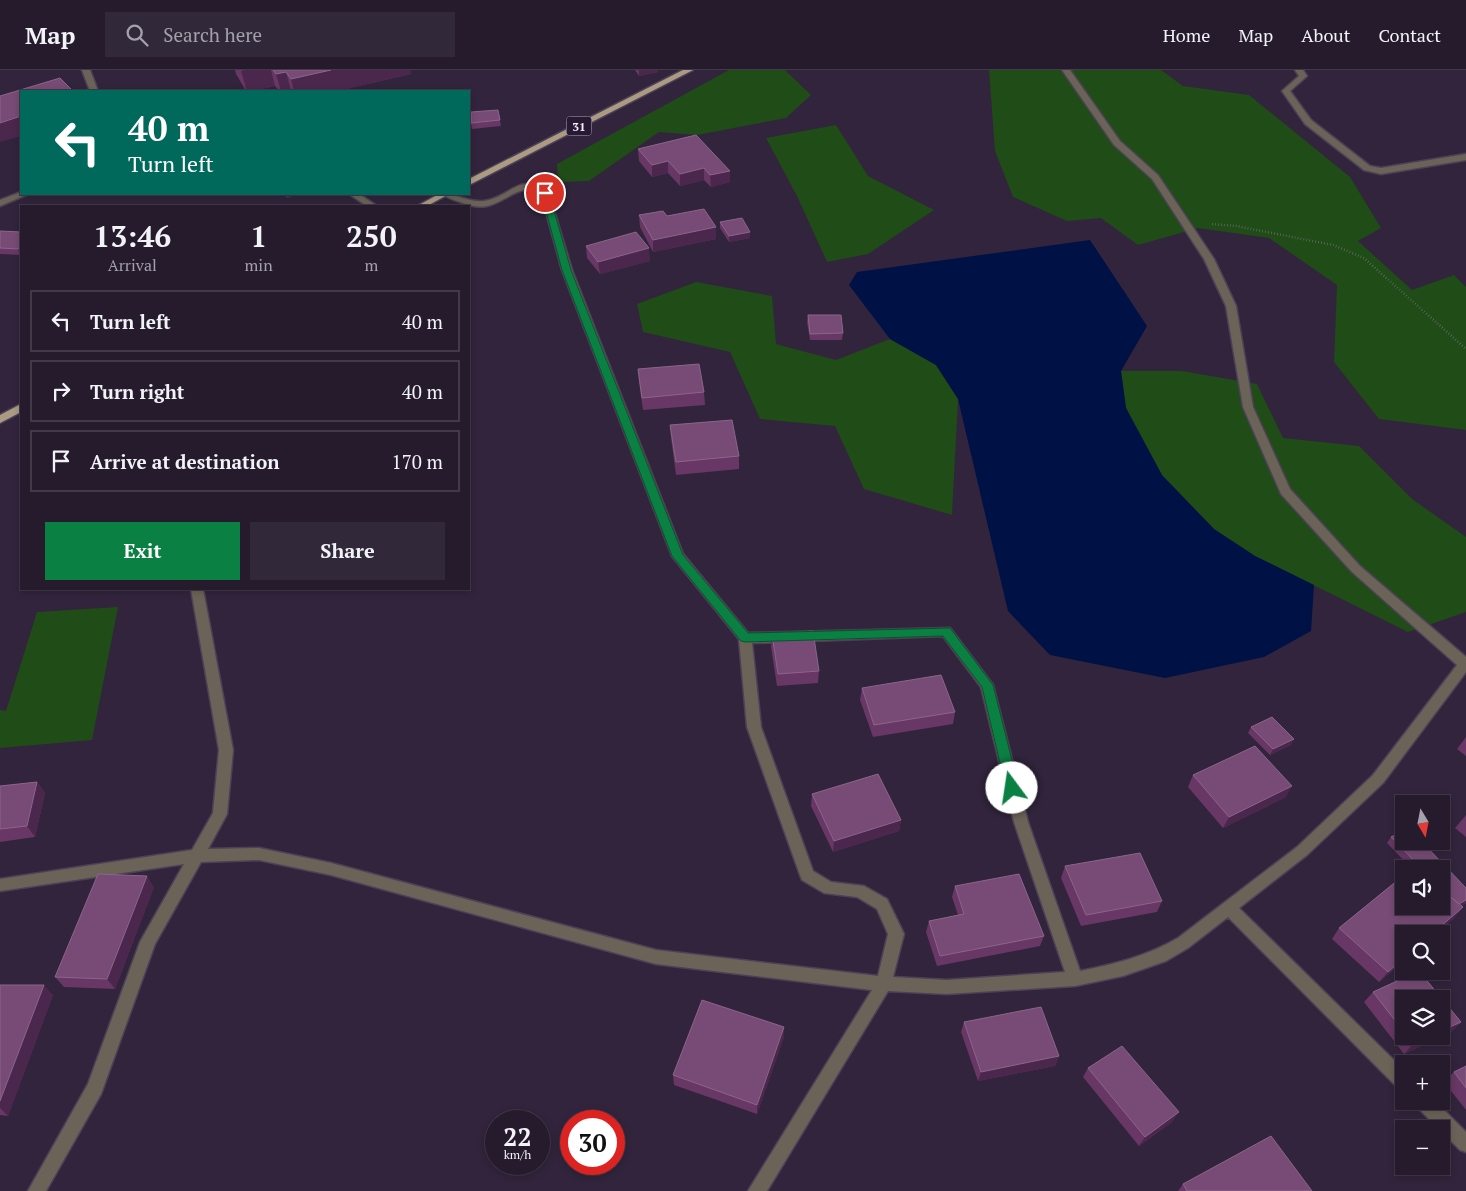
<!DOCTYPE html>
<html lang="en">
<head>
<meta charset="utf-8">
<style>
  body { margin:0; font-family:"PT Serif",serif; background:#312839; color:#f1f3f6; height:100vh; display:flex; flex-direction:column; font-size:19px; white-space:nowrap }
  * { box-sizing:border-box; margin:0 }
  p { font-size:16px; color:#a3a1aa }
  .icon { flex:none; width:28px; height:28px; fill:none; stroke:currentColor; stroke-width:2; stroke-linecap:round; stroke-linejoin:round }
  .map { position:relative; flex:1; overflow:hidden }
  .panel { position:absolute; left:20px; top:135px; width:450px; height:385px; display:flex; flex-direction:column; background:#251b2d; border-radius:0px; box-shadow:0 2px 8px #0003,0 0 0 1px #423949 }
  .panel>* { flex:none }
  .hud { position:absolute; left:20px; top:20px; width:450px; height:105px; border-radius:0px; box-shadow:0 2px 8px #0003,0 0 0 1px #423949; background:#00695c; color:#fff; overflow:hidden }
  .needle { width:32px; rotate:170deg }
  .buttons { position:absolute; left:1395px; top:725px; display:grid; gap:10px }
  .buttons a { display:grid; place-items:center; width:55px; height:55px; border-radius:0px; background:#251b2d; box-shadow:0 2px 8px #0003,0 0 0 1px #423949; font-size:25px }
  .speed { position:absolute; left:485px; top:1040px; display:flex; gap:10px; font-size:25px; font-weight:700; text-align:center }
  .speed>* { display:grid; place-content:center; width:65px; height:65px; border-radius:50%; background:#251b2d; box-shadow:0 2px 8px #0003,0 0 0 1px #423949; line-height:1 }
  .speed small { font-size:12px; font-weight:400 }
  .speed .limit { border:8px solid #d22; background:#fff; color:#111 }
  .pin { position:absolute; display:grid; place-items:center; width:42px; height:42px; color:#fff; margin:-21px; border:2px solid #fff; border-radius:50%; box-shadow:0 1px 5px #0007 }
  .me { position:absolute; width:55px; margin:-28px; rotate:346deg; stroke-linejoin:round; filter:drop-shadow(0 0 4px #0008) }
  .turn { display:flex; align-items:center; gap:18px; height:105px; padding:0 25px; font-size:22px }
  .turn .icon { width:65px; height:65px; stroke-width:2.5 }
  .turn b { display:block; font-size:35px; line-height:42px }
  .eta { display:flex; justify-content:space-evenly; align-items:center; height:85px; text-align:center }
  .eta b { font-size:30px; font-weight:800; line-height:35px }
  .cta { display:flex; gap:10px; margin-top:auto; padding:10px 25px }
  .cta a { flex:1; height:58px; border-radius:0px; background:#0b8043; color:#fff; font-size:20px; font-weight:800; line-height:58px; text-align:center }
  .cta a+a { background:#312839; color:#f1f3f6 }
  ul { padding:0; list-style:none }
  li { display:flex; align-items:center; gap:15px; height:62px; margin:0 10px 8px; padding:0 15px; border:2px solid #423949; border-radius:0px }
  li div { flex:1 }
  li b { display:block; font-size:19px }
  li em { font-style:normal }
  header { display:flex; align-items:center; gap:30px; box-sizing:border-box; height:70px; padding:0 25px; background:#251b2d; border-bottom:1px solid #423949 }
  header strong { font-size:24px }
  nav { display:flex; gap:28px; margin-inline-start:auto; font-size:18px }
  .search { width:350px; height:45px; background:#312839; display:flex; align-items:center; gap:12px; box-sizing:border-box; padding:0 18px; border-radius:0px; color:#a3a1aa; font-size:19px }
  .map>svg:first-child { display:block }
  .green { fill:#204c17 }
  .water { fill:#001145 }
  .lines { fill:none; stroke-linecap:round; stroke-linejoin:round }
  .minor-casing { stroke:#4d4157; stroke-width:3 }
  .tertiary-casing { stroke:#4d4157; stroke-width:3 }
  .primary-casing { stroke:#4d4157; stroke-width:3 }
  .path { stroke:#83798c; stroke-width:2.5; stroke-dasharray:0.5 2.5; stroke-linecap:butt }
  .minor { fill:#6b6357; fill-rule:evenodd }
  .tertiary { fill:#6b6357; fill-rule:evenodd }
  .primary { fill:#ac9b83; fill-rule:evenodd }
  .wall { fill:#683765; fill-rule:evenodd }
  .shaded-wall { fill:#4b274d }
  .building { fill:#774b75; stroke:#8b658a }
  .route { fill:#0b8043; stroke:#07532c }
  .labels { text-anchor:middle; dominant-baseline:central; stroke-width:5; stroke-linejoin:round; paint-order:stroke }
  .shield { fill:#271a32; stroke:#b9b0c1; stroke-width:1 }
  .shield-label { font-size:12px; font-weight:bold; fill:#f7f1fe }
</style>
</head>
<body>
<header>
<strong>Map</strong>
<div class="search"><svg class="icon" aria-label="search" viewBox="0 0 24 24"><circle cx="10" cy="10" r="6"/><path d="M15 15l6 6"/></svg>Search here</div>
<nav><a>Home</a><a>Map</a><a>About</a><a>Contact</a></nav>
</header>
<div class="map">
<svg width="1466" height="1121" viewBox="0 0 1466 1121">
  <rect width="100%" height="100%" fill="#31243c"/>
  <!-- green -->
  <path class="green" d="M729,0h56l26,25 -25,23 -89,17 -38,-3 -70,49 -31,1 -1,-18z
    M989,0h172l22,16 66,9 101,82 31,51 -23,13 54,49 42,-15 12,12v143l-87,-11 -45,-57 3,-77 -68,-47 -71,-10 -60,17 -37,-27 -34,3 -54,-24 -18,-46z
    M836,55l32,51 66,34 -66,44 -41,8 -30,-66 -31,-58z
    M696,212l76,14 4,48 60,16 54,-21 46,26 22,34 -6,116 -88,-26 -29,-63 -75,-7 -30,-67 -87,-20 -6,-28z
    M1121,301h61l75,13 26,54 76,8 53,53 54,38v75l-58,20 -153,-76 -41,-27 -52,-53 -36,-68z
    M118,537l-26,133 -92,8v-38l6,1 31,-99z"/>
  <!-- water -->
  <path class="water" d="M1090,170l57,86 -26,45 5,37 36,67 52,54 41,27 59,29 -3,46 -47,26 -99,21 -115,-23 -42,-44 -50,-212 -22,-34 -46,-26 -41,-54 8,-13z"/>
  <g class="lines">
    <!-- minor casing -->
    <g class="minor-casing">
      <path id="minor" d="M1062,0h8l50,71 38,34 56,84 22,47 17,101 37,82 70,77 106,91v15l-83,111 -76,72 -68,53 165,162v20l-6,-2 -170,-171 -40,31 -22,13 -43,15 -48,10 -128,8 -59,-3 -121,200h-19l124,-201 -216,-26 -325,-89 -72,-15 -58,2 -46,82 -54,150 -55,97h-18l60,-107 52,-142 44,-78 -184,27v-12l192,-29 21,-37 6,-63 -28,-161h12l30,161 -6,64 -19,35 51,-1 72,15 325,87 222,26 10,-42 -11,-25 -20,-12 -33,-4 -22,-13 -2,-5 -53,-148 -8,-88 -67,-83 -110,-286 -21,-76c-19,-13 -35,8 -54,12 -9,2 -19,-1 -27,-4 -6,-2 -13,-4 -17,-8 15,0 28,9 41,7 26,-3 35,-30 64,-10l24,79 111,284 65,79 202,-5 43,57 35,137 52,149c35,-7 67,-15 98,-33l119,-91 76,-72 84,-110 -105,-93 -71,-78 -38,-87 -17,-101 -22,-47 -52,-80 -38,-34zM943,566l38,51 33,135 51,150 -118,8 -54,-3 11,-43 -17,-35 -23,-13 -33,-4 -18,-11 -52,-144 -9,-84z
        M1295,0h8l4,6 -17,15 21,29 59,46 11,2 85,-14v6l-85,14 -17,-4 -59,-46 -23,-33 17,-15z
        M1415,1031h20l31,31v20l-6,-2 -43,-43z"/>
    </g>
    <!-- tertiary casing -->
    <g class="tertiary-casing">
      <path id="tertiary" d="M82,0h8l8,21h-8z
        M21,122l7,2 -28,12v-6z
        M349,124h10l18,12h-10z"/>
    </g>
    <!-- primary casing -->
    <g class="primary-casing">
      <path id="primary" d="M683,0h10l-224,115v-6z
        M439,124h10l-22,12h-10z
        M21,334v8l-21,11v-8z"/>
    </g>
    <!-- path -->
    <path class="path" d="M1212,154l24,2 97,19 31,13 102,91"/>
    <!-- minor -->
    <use href="#minor" class="minor"/>
    <!-- tertiary -->
    <use href="#tertiary" class="tertiary"/>
    <!-- primary -->
    <use href="#primary" class="primary"/>
  </g>
  <!-- wall -->
  <path class="wall" d="M235,0h176v4l-74,17h-58l-4,-5 -24,5h-5l-10,-17z
    M635,0h23v2l-19,4z
    M498,40l3,16 -29,3 -1,-6z
    M638,79l92,22v11l-19,5 -7,-7 -24,6 -12,-13 -16,4 -13,-16z
    M283,124h14l-9,4z
    M639,145l28,1 49,11v12l-63,13 -13,-25z
    M720,152l30,16 -21,4 -9,-14z
    M0,161l21,1v23l-21,-1z
    M586,176l64,15 -50,13 -13,-16z
    M808,245l35,18 -1,7h-32l-3,-18z
    M638,299l66,23 1,13 -62,5 -4,-28z
    M670,355l69,31v13l-63,6 -5,-37z
    M772,564l47,37 -1,12 -41,3 -6,-39z
    M862,618l93,24 -2,12 -80,13 -13,-37z
    M1251,657l40,18 -21,10 -22,-22z
    M1466,667v19l-9,-7z
    M1193,705l93,22 -63,31 -35,-41z
    M37,712l8,11 -10,44 -35,5v-56z
    M812,724l89,26 -2,11 -66,21 -22,-46z
    M1466,745v22l-11,-9z
    M1404,761v10h17l45,47v15l-5,3 2,1 -9,11 -18,16h-32v27l-25,21 -47,-43 7,-11 65,-53v31h37v-37h-29l-25,-26 4,-6z
    M1065,796l97,35 -5,11 -76,14 -20,-48z
    M955,816l89,50 -4,10 -103,20 -11,-34 3,-11 29,-6 -6,-18z
    M154,817l-39,102 -51,-2 -9,-10z
    M1419,901l42,51 -10,10 -47,22 -40,-52 9,-10zM1404,929h37v37h-37z
    M0,915l53,10 -45,121 -8,-1z
    M964,952l95,34 -4,10 -77,15 -17,-49z
    M784,967l-27,77 -83,-29 -1,-10z
    M1466,996v44l-22,-28 10,-10z
    M1088,998l84,54 -33,24 -56,-69z
    M1183,1114l129,7h-134z"/>
  <!-- shaded-wall -->
  <path class="shaded-wall" d="M245,0h26l4,16 -24,5h-4l-6,-20z
    M331,0h80v4l-74,17h-43l-3,-12z
    M639,0h19v2l-19,4z
    M286,2l5,19h-10l-5,-17z
    M21,46v20l-21,6v-19z
    M668,91v12l-16,4v-12z
    M704,98v12l-24,6v-12z
    M730,101v11l-19,5 -1,-12z
    M287,124h10l-9,4z
    M716,157v12l-63,13v-12z
    M750,162v6l-21,4v-6z
    M21,174v11l-3,-6z
    M649,178l1,13 -50,13 -2,-12z
    M1294,669l-3,6 -21,10 3,-6z
    M37,712l8,11 -10,44 -8,-11z
    M1292,716l-6,11 -63,31 6,-11z
    M901,750l-2,11 -66,21 1,-11z
    M147,806l7,11 -39,102 -8,-10z
    M1466,830v3l-14,8 4,-6z
    M1463,837l-9,11 -18,16h-4z
    M1404,888v3l-25,21 9,-10z
    M44,915l9,10 -45,121 -8,-8v-7z
    M1461,952l-10,10 -47,22 9,-10 17,-8h11v-5z
    M784,957v10l-27,77v-9z
    M1059,986l-4,10 -77,15 3,-9z
    M1179,1042l-7,10 -33,24 6,-9z"/>
  <!-- building -->
  <path class="building" d="M273,0h58l-40,9 -5,-7 -10,2z
    M60,8l13,13h-52v25l-21,7v-27z
    M498,40l2,10 -29,3v-11z
    M696,65l34,36 -20,4 -6,-7 -24,6 -12,-13 -16,4 -14,-16z
    M704,139l12,18 -63,13 -14,-25 24,-4 4,5z
    M742,148l8,14 -21,4 -9,-14z
    M0,161l21,1v12l-3,5 -18,-1z
    M636,162l13,16 -51,14 -12,-16z
    M808,245h33l2,18 -33,1z
    M699,294l5,28 -62,6 -4,-29z
    M732,350l7,36 -63,6 -6,-37z
    M813,561l6,40 -41,3 -6,-40z
    M941,605l14,37 -81,13 -12,-37z
    M1272,647l22,22 -21,10 -22,-22z
    M1255,676l37,40 -63,31 -36,-42z
    M878,704l23,46 -67,21 -22,-47z
    M37,712l-10,44 -27,3v-43z
    M1404,761v10h17l45,47v12l-7,4 -18,-15v-20h-19l-31,-32z
    M1140,783l22,48 -76,14 -21,-49z
    M98,804l49,2 -40,103 -52,-2z
    M1019,804l25,62 -104,20 -11,-35 35,-7 -9,-28z
    M1404,805v31h37v-17l22,18 -31,27h-28v24l-16,14 -49,-44z
    M1419,901l42,51 -20,9v-32h-37v33l-31,-40z
    M0,915h44l-44,116z
    M702,930l82,27 -27,78 -84,-30z
    M1041,937l18,49 -78,16 -17,-50z
    M1407,966h23l-17,8z
    M1122,976l57,66 -34,25 -57,-69z
    M1466,996v22l-12,-16z
    M1271,1066l41,55h-125l-4,-7z"/>
  <!-- route -->
  <path class="route" d="M545,121l4,2 22,77 112,285 65,78 202,-5 43,57 26,103 -2,4 -5,1 -6,-5 -24,-101 -39,-51 -198,6 -4,-1 -69,-85 -110,-286 -21,-77z"/>
  <g class="labels">
    <!-- shield labels -->
    <rect class="shield" x="566.5" y="46.5" width="25" height="19" rx="4"/>
    <g class="shield-label">
      <text x="579" y="56">31</text>
    </g>
  </g>
</svg>
<div class="buttons">
<a><svg class="needle" viewBox="-14 -14 28 28"><path d="M0-13l5 13h-10z" fill="#e53935"/><path d="M0 13l5-13h-10z" fill="#a3a1aa"/></svg></a>
<a><svg class="icon" aria-label="sound" viewBox="0 0 24 24"><path d="M4 9h4l5-4v14l-5-4H4zM17 9q2 3 0 6"/></svg></a>
<a><svg class="icon" aria-label="search" viewBox="0 0 24 24"><circle cx="10" cy="10" r="6"/><path d="M15 15l6 6"/></svg></a>
<a><svg class="icon" aria-label="layers" viewBox="0 0 24 24"><path d="M12 4l9 5-9 5-9-5zM3 14l9 5 9-5"/></svg></a>
<a>+</a>
<a>−</a>
</div>
<div class="speed"><div>22<small>km/h</small></div><div class="limit">30</div></div>
<div class="pin" style="left:545px;top:123px;background:#d93025"><svg class="icon" aria-label="arrive" viewBox="0 0 24 24"><path d="M6 21V4h12l-3 4 3 4H6"/></svg></div>
<svg class="me" style="left:1012px;top:718px" viewBox="-20 -20 40 40"><circle r="19" fill="#fff"/><path d="M0-13L10 11 0 6-10 11z" fill="#0b8043"/></svg>
<div class="hud">
<div class="turn"><svg class="icon" aria-label="left" viewBox="0 0 24 24"><path d="M17 20v-9H6M10 6l-5 5 5 5"/></svg><div><b>40 m</b>Turn left</div></div>
</div>
<section class="panel">
<div class="eta">
<div><b>13:46</b><p>Arrival</p></div>
<div><b>1</b><p>min</p></div>
<div><b>250</b><p>m</p></div>
</div>
<ul>
<li><svg class="icon" aria-label="left" viewBox="0 0 24 24"><path d="M17 20v-9H6M10 6l-5 5 5 5"/></svg><div><b>Turn left</b></div><em>40 m</em></li>
<li><svg class="icon" aria-label="right" viewBox="0 0 24 24"><path d="M7 20v-9h11M14 6l5 5-5 5"/></svg><div><b>Turn right</b></div><em>40 m</em></li>
<li><svg class="icon" aria-label="arrive" viewBox="0 0 24 24"><path d="M6 21V4h12l-3 4 3 4H6"/></svg><div><b>Arrive at destination</b></div><em>170 m</em></li>
</ul>
<div class="cta"><a>Exit</a><a>Share</a></div>
</section>
</div>
</body>
</html>
